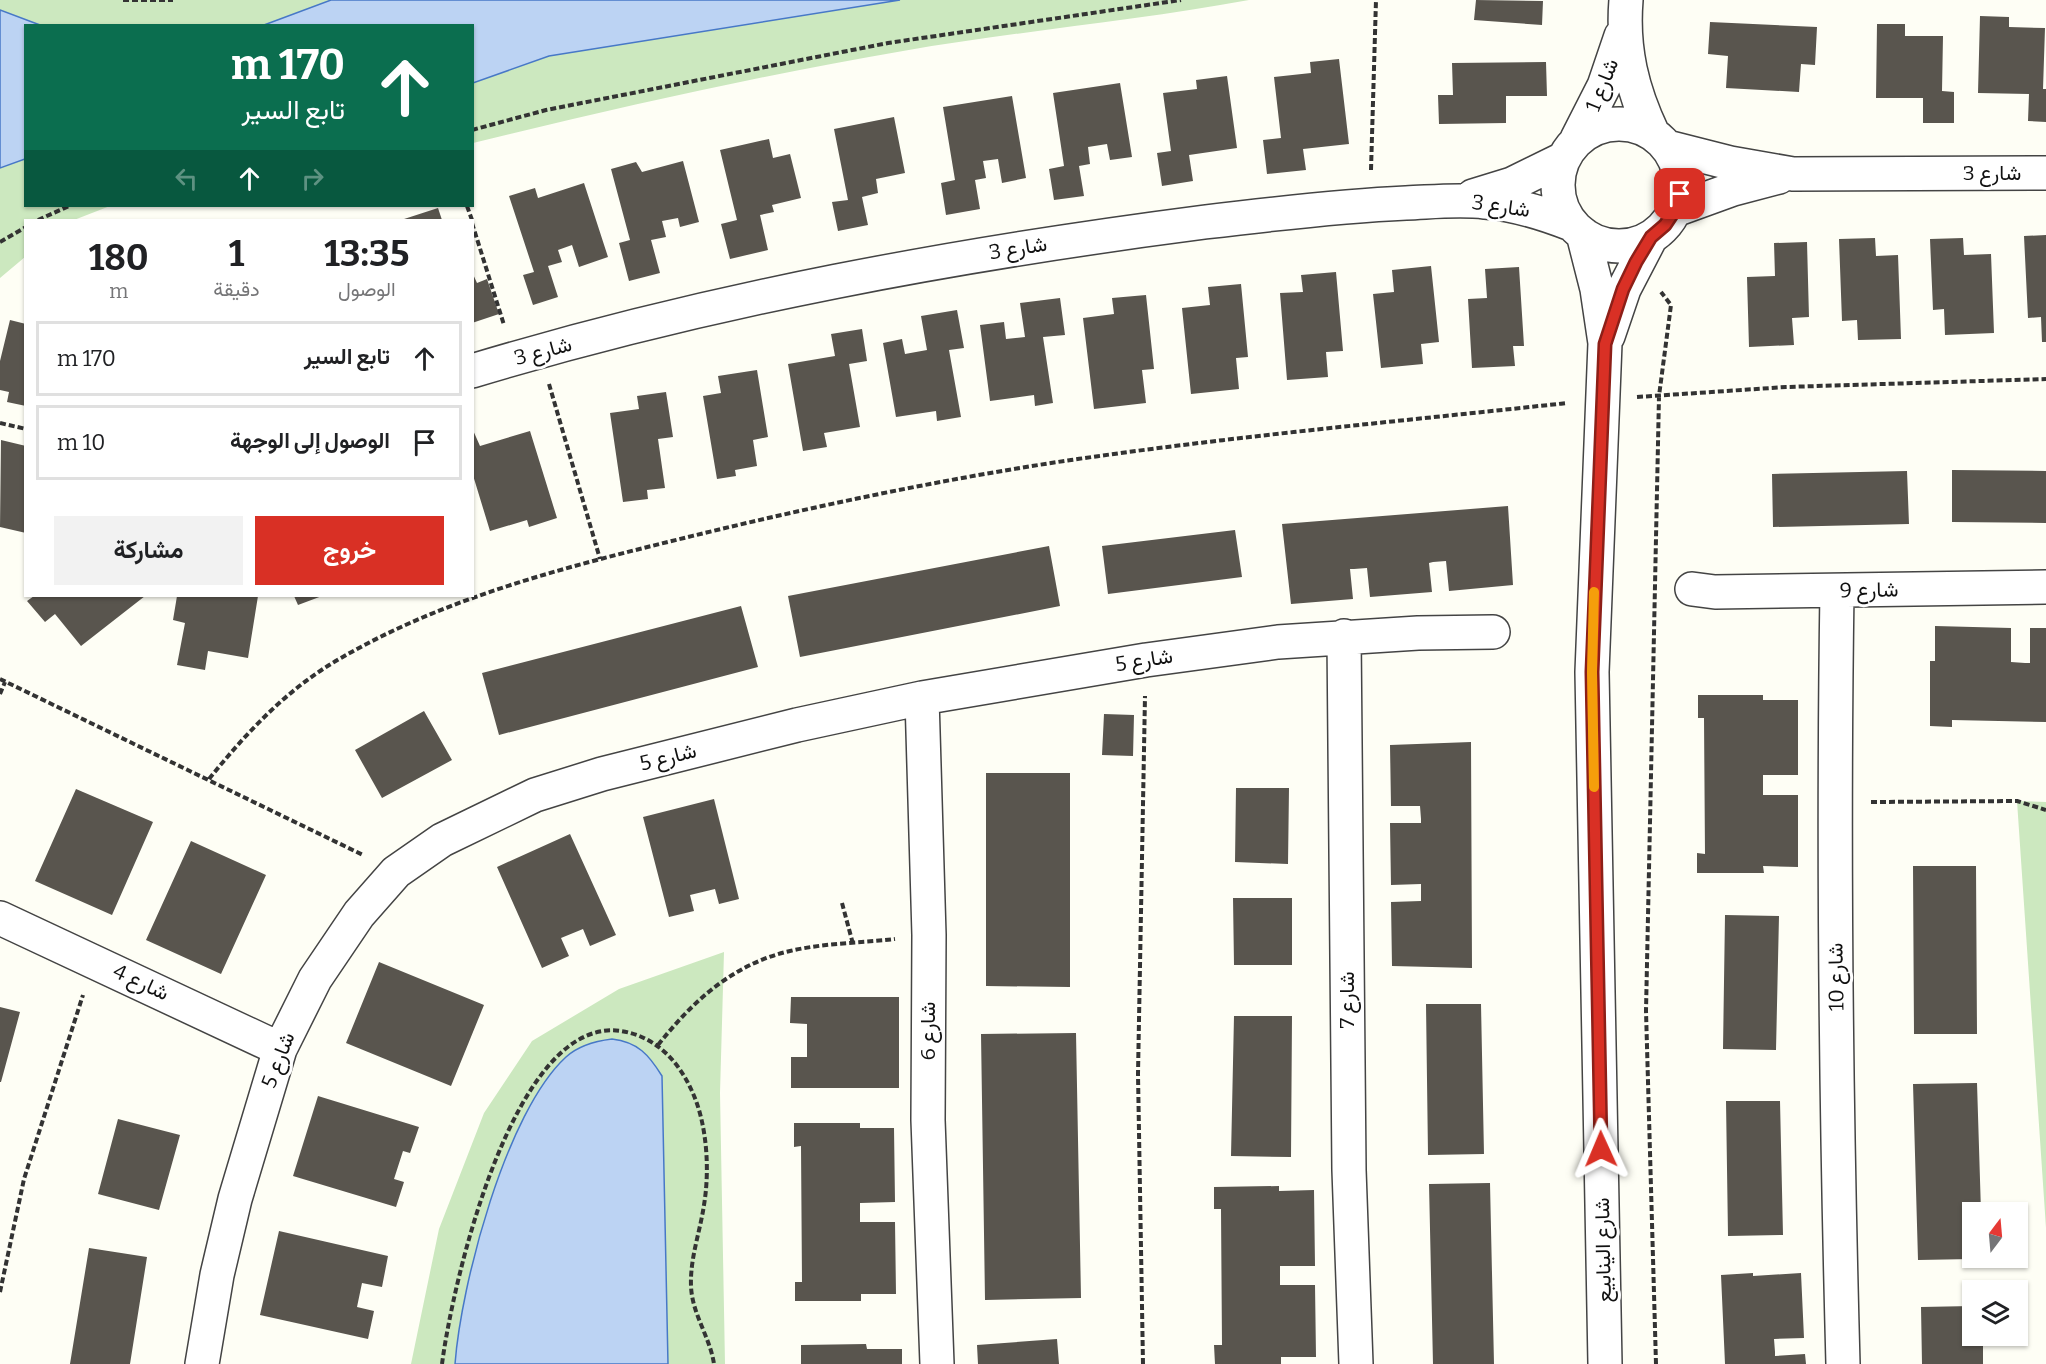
<!DOCTYPE html>
<html lang="ar">
<head>
<meta charset="utf-8">
<style>
  body { margin:0; font-family:Bitter,Vazirmatn,serif; background:#f2f2f2; color:#202124; direction:rtl; height:100vh; display:flex; flex-direction:column; font-size:22px; white-space:nowrap }
  * { box-sizing:border-box; margin:0 }
  p { font-size:20px; color:#757577 }
  .icon { flex:none; width:33px; height:33px; fill:none; stroke:currentColor; stroke-width:2; stroke-linecap:round; stroke-linejoin:round }
  .map { position:relative; flex:1; overflow:hidden; direction:ltr }
  .drawer { position:absolute; left:24px; top:219px; width:450px; height:378px; display:flex; flex-direction:column; background:#fff; border-radius:0px; box-shadow:0 2px 4px #0004; direction:rtl }
  .drawer>* { flex:none }
  .hud { position:absolute; left:24px; top:24px; width:450px; height:183px; border-radius:0px; box-shadow:0 2px 4px #0004; direction:rtl; background:#0b6e4f; color:#fff; overflow:hidden }
  .needle { width:39px; rotate:16deg }
  .tools { position:absolute; left:1962px; top:1202px; display:grid; gap:12px }
  .tools a { display:grid; place-items:center; width:66px; height:66px; border-radius:0px; background:#fff; box-shadow:0 2px 4px #0004; font-size:30px }
  .pin { position:absolute; display:grid; place-items:center; width:51px; height:51px; color:#fff; margin:-26px; border-radius:12px; box-shadow:0 3px 9px #0006 }
  .me { position:absolute; width:66px; margin:-33px; rotate:359deg; stroke-linejoin:round; filter:drop-shadow(0 0 4px #0008) }
  .turn { display:flex; align-items:center; gap:21px; height:126px; padding:0 30px; font-size:27px }
  .turn .icon { width:78px; height:78px; stroke-width:2.5 }
  .turn b { display:block; font-size:42px; line-height:51px }
  .lanes { display:flex; align-items:center; height:57px; padding:0 30px; background:#0003; justify-content:center; gap:30px; direction:ltr }
  .lanes .off { opacity:.35 }
  .eta { display:flex; justify-content:space-evenly; align-items:center; height:102px; text-align:center }
  .eta b { font-size:36px; font-weight:700; line-height:42px }
  .action { display:flex; gap:12px; margin-top:auto; padding:12px 30px }
  .action a { flex:1; height:69px; border-radius:0px; background:#d93025; color:#fff; font-size:24px; font-weight:700; line-height:69px; text-align:center }
  .action a+a { background:#f2f2f2; color:#202124 }
  ul { padding:0; list-style:none }
  li { display:flex; align-items:center; gap:18px; height:75px; margin:0 12px 9px; padding:0 18px; border:3px solid #e0e0e0; border-radius:0px }
  li div { flex:1 }
  li b { display:block; font-size:22px }
  li em { font-style:normal }
  .map>svg:first-child { display:block }
  .green { fill:#cce8bf }
  .water { fill:#bcd3f3; stroke:#4778c7; stroke-width:1.5 }
  .building { fill:#59554e }
  .lines { fill:none; stroke-linecap:round; stroke-linejoin:round }
  .minor-casing { stroke:#444; stroke-width:36 }
  .path { stroke:#333; stroke-width:4; stroke-dasharray:6 3; stroke-linecap:butt }
  .minor { stroke:#fff; stroke-width:33 }
  .route-casing { stroke:#8d1f18; stroke-width:15 }
  .route { stroke:#d93025; stroke-width:10 }
  .slow { stroke:#f59e0b; stroke-width:10 }
  .labels { text-anchor:middle; dominant-baseline:central; stroke-width:6; stroke-linejoin:round; paint-order:stroke }
  .street-label { font-size:21px; fill:#111; stroke:#fff }
</style>
</head>
<body>
<div class="map">
<svg width="2046" height="1364" viewBox="0 0 2046 1364">
  <rect width="100%" height="100%" fill="#fefef5"/>
  <!-- green -->
  <path class="green" d="M0,0h1249c-114,21 -231,31 -346,51 -145,25 -288,57 -430,92l-1,-117h-446v180h84l-36,14h-48l-1,37 -25,21z
    M2017,801l29,1v426z
    M724,952l-4,141 5,271h-57l-6,-288 -148,62c-26,73 -53,147 -59,226h-44l28,-135 45,-116 48,-72 87,-52z"/>
  <!-- water -->
  <path class="water" d="M331,0h569l-351,56 -76,27 -1,-57 -208,-1z
    M0,10l40,15 -14,1 -1,133 -25,9z
    M612,1039c26,3 37,16 50,37l6,288h-213c6,-80 51,-252 111,-307 13,-12 30,-16 46,-18z"/>
  <!-- building -->
  <path class="building" d="M1476,0l67,1 -1,24 -68,-5z
    M1980,16l29,1v10l36,1 -2,61h3v33l-18,-1 1,-27 -51,-1z
    M1710,22l107,5 -2,38 -14,-1 -2,28 -73,-4 2,-32 -20,-2z
    M1877,24h28v12h38l-1,55 12,1v31h-31v-25h-47z
    M1339,59l10,85 -46,5 3,21 -39,4 -4,-34 18,-2 -7,-61 37,-4 -1,-11z
    M1546,62l1,34h-41v27l-67,1 -1,-29h15l-1,-32z
    M1227,76l10,72 -48,7 4,26 -31,5 -5,-33 14,-2 -8,-58 34,-4 -1,-9z
    M1120,83l12,74 -22,3 -3,-16 -19,3 2,17 -11,2 5,30 -30,4 -5,-31 15,-3 -11,-73z
    M1012,96l14,82 -24,5 -4,-24 -15,2 3,17 -11,2 5,29 -34,6 -5,-32 14,-3 -12,-73z
    M894,117l11,56 -29,6 2,14 -16,4 6,28 -30,6 -6,-29 16,-2 -14,-71z
    M769,139l4,19 17,-4 11,44 -29,7 2,7 -14,3 8,35 -38,9 -9,-35 16,-4 -17,-70z
    M683,161l16,61 -19,5 -2,-9 -16,3 4,16 -15,3 9,33 -31,8 -10,-38 11,-3 -19,-71 25,-7 6,10z
    M584,183l24,74 -29,10 -7,-22 -14,5 4,12 -14,4 10,31 -25,8 -10,-30 11,-3 -25,-76 26,-8 3,10z
    M438,208l4,12h-41z
    M2046,235v107h-4l-1,-25 -13,1 -4,-82z
    M1875,238l1,18 22,-1 3,84 -43,1 -1,-20 -15,1 -3,-82z
    M1963,238l1,17 27,-1 3,79 -49,2 -1,-26 -11,1 -3,-71z
    M1807,242l2,75 -17,1 2,27 -45,2 -2,-70 28,-1 -1,-33z
    M1431,266l8,76 -18,2 2,20 -42,4 -8,-74 21,-2 -2,-22z
    M1519,267l5,79h-11l2,20 -43,2 -4,-69 19,-1 -2,-29z
    M472,272l5,11 10,-4 12,35 -27,9z
    M1336,272l7,79 -17,1 2,25 -41,3 -7,-87 23,-1 -2,-17z
    M1241,284l7,73 -12,1 3,31 -48,5 -9,-86 28,-3 -2,-18z
    M1146,295l8,74 -12,1 4,33 -52,6 -11,-91 31,-4 -2,-16z
    M1060,298l5,37 -22,2 10,66 -18,3 -1,-11 -44,6 -10,-76 24,-3 2,17 19,-2 -5,-34z
    M957,310l7,38 -15,2 12,67 -24,4 -1,-10 -40,6 -13,-74 19,-4 3,15 22,-4 -6,-34z
    M10,320l16,4v82l-19,-4 2,-10 -9,-2v-29z
    M862,329l5,32 -18,3 11,63 -36,6 3,14 -24,4 -15,-87 47,-8 -4,-22z
    M757,370l11,67 -15,3 4,26 -22,4 1,6 -19,3 -14,-83 18,-3 -3,-17z
    M666,392l7,45 -15,2 7,49 -18,2 1,9 -25,3 -13,-89 29,-4 -2,-13z
    M472,428l8,18 50,-15 27,87 -28,9 -2,-7 -37,11 -18,-59z
    M1,440l25,6v87l-26,-6z
    M1952,470l94,1v52l-94,-1z
    M1907,471l2,53 -136,3 -1,-53z
    M1508,506l5,79 -64,6 -3,-30 -13,1 -4,1 3,29 -62,5 -3,-29 -13,1h-4l3,30 -62,5 -9,-80z
    M1235,530l7,47 -134,17 -6,-48z
    M1049,546l11,60 -260,51 -12,-61z
    M34,596h111l-64,50 -26,-32 -10,8 -18,-21z
    M177,596h81l-10,62 -40,-7 -3,19 -28,-5 8,-42 -12,-3z
    M294,596h28l-24,9z
    M741,606l17,61 -259,68 -17,-62z
    M1935,626l76,2v34l14,1h5v-35h16v94l-94,-2v7l-22,-1v-65h5z
    M1698,695h65v5h35v75h-35v20h35v72l-35,-1 1,7h-67v-20l8,1 -1,-136h-6z
    M424,711l28,49 -70,38 -27,-48z
    M1104,714l30,1 -1,41 -31,-1z
    M1471,742l1,226 -80,-2 -1,-64 30,-1v-17l-30,1 -1,-62h31v-4l-1,-13h-29l-1,-61z
    M986,773h84v214l-84,-1z
    M1236,788h53l-1,76 -53,-2z
    M76,789l77,33 -41,93 -77,-34z
    M714,799l25,100 -20,5 -4,-15 -25,6 4,16 -25,6 -26,-100z
    M570,834l46,101 -26,11 -7,-17 -22,9 8,18 -27,12 -45,-101z
    M191,841l75,34 -45,99 -75,-34z
    M1913,866h63l1,168h-63z
    M1233,898h59v67h-58z
    M1725,915l54,1 -3,134 -53,-1z
    M379,962l105,43 -33,81 -105,-43z
    M791,997h108v91h-108v-31h16v-33l-17,-1z
    M1426,1004h55l3,150 -56,1z
    M0,1007l20,5 -19,70h-1z
    M1234,1016h58l-1,141 -60,-1z
    M1076,1033l5,265 -96,2 -4,-266z
    M1977,1083l4,129h-9v47l-54,1 -5,-176z
    M318,1096l101,31 -9,26 -7,-2 -9,28 10,3 -8,25 -103,-31z
    M1726,1101h54l3,134 -55,1z
    M118,1119l62,16 -21,75 -61,-16z
    M794,1123h66v5h34l1,74 -35,1v19h35l1,72h-35v7h-66v-19h7l-1,-136 -7,1z
    M1490,1183l4,181h-61l-4,-180z
    M1279,1186v5l35,-1 1,76h-35v19h35l1,72h-35v7h-66l-1,-19h8l-1,-136h-7v-22z
    M279,1231l109,25 -6,31 -20,-4 -5,24 17,4 -6,28 -108,-24z
    M89,1248l58,9 -17,107h-60z
    M1753,1273v3l48,-3 3,65 -30,1 1,13v4l30,-2 1,10h-81l-4,-89z
    M1972,1306v29h11v29h-61l-1,-57z
    M1057,1339l2,25h-81l-1,-19z
    M866,1344l1,5h35v15h-101v-19z"/>
  <g class="lines">
    <!-- minor casing -->
    <g class="minor-casing">
      <path id="minor" d="M1626,0c-4,49 6,90 27,134
        M1558 185a61 61 0 1 1 122 0a61 61 0 1 1-122 0Z
        M1577,139l27,-53 17,-50
        M1667,147l63,16 63,11 253,-1
        M1473,196l39,-12 51,-25
        M1675,210l58,-21 46,-12
        M1583,234l14,55 8,54 -13,329 13,692
        M1608,336l16,-47 27,-52
        M472,371c239,-72 485,-117 733,-149 66,-8 134,-16 201,-19 26,-1 52,-4 79,-1 30,2 58,11 86,22
        M1692,589l23,3 331,-5
        M1837,591c-4,258 -1,515 6,773
        M1344,636l5,534 7,194
        M922,698l7,237 -1,185 9,244
        M0,918l280,131
        M202,1364l15,-89 18,-76 45,-150 35,-70 44,-65 37,-42 46,-32 93,-45 67,-21 195,-49 125,-27 224,-38 132,-18 140,-9 75,-1"/>
    </g>
    <!-- path -->
    <path class="path" d="M123,0h50
      M472,130l74,-20 342,-67 293,-43
      M1371,170l5,-170
      M467,206l5,14
      M38,220l31,-14
      M472,223l32,102
      M0,242l26,-15
      M549,384l51,175
      M1637,397l149,-10 260,-8
      M0,423l26,6
      M0,679l363,176
      M0,694l5,-12
      M209,779c38,-47 79,-91 132,-121 107,-62 229,-92 347,-121 127,-31 255,-58 383,-77 165,-24 331,-39 496,-57
      M1871,802l146,-1 29,9
      M842,903l11,41
      M658,1045c35,-44 75,-81 132,-94 34,-8 71,-8 105,-12
      M0,1292l24,-113 59,-184
      M442,1364c10,-78 71,-349 179,-333 33,5 56,28 70,58 16,33 19,80 13,116 -4,27 -14,53 -13,81 1,28 19,51 23,78
      M1143,1364l-5,-290 7,-378
      M1656,1364l-10,-353 13,-615 12,-91 -10,-13"/>
    <!-- minor -->
    <use href="#minor" class="minor"/>
  </g>
  <g class="lines">
    <!-- route casing -->
    <g class="route-casing">
      <path id="route" d="M1601,1149l-9,-477 13,-328 18,-55 13,-27 15,-25 14,-12 10,-15 5,-16"/>
    </g>
    <!-- route -->
    <use href="#route" class="route"/>
    <!-- slow -->
    <path class="slow" d="M1594,592l-2,80 2,115"/>
  </g>
  <g class="labels">
    <!-- street labels -->
    <g class="street-label">
      <text transform="translate(1602 85) rotate(-68)">شارع 1</text>
      <text x="1992" y="173">شارع 3</text>
      <text transform="translate(1501 206) rotate(8)">شارع 3</text>
      <text transform="translate(1018 248) rotate(-9)">شارع 3</text>
      <text transform="translate(543 351) rotate(-15)">شارع 3</text>
      <text transform="translate(1869 590) rotate(-1)">شارع 9</text>
      <text transform="translate(1144 660) rotate(-9)">شارع 5</text>
      <text transform="translate(668 757) rotate(-14)">شارع 5</text>
      <text transform="translate(1836 977) rotate(-91)">شارع 10</text>
      <text transform="translate(141 982) rotate(25)">شارع 4</text>
      <text transform="translate(1347 1000) rotate(-90)">شارع 7</text>
      <text transform="translate(928 1031) rotate(-90)">شارع 6</text>
      <text transform="translate(278 1060) rotate(-69)">شارع 5</text>
      <text transform="translate(1603 1250) rotate(-91)">شارع الينابيع</text>
    </g>
  </g>
</svg>
<div class="tools">
<a><svg class="needle" viewBox="-14 -14 28 28"><path d="M0-13l5 13h-10z" fill="#e53935"/><path d="M0 13l5-13h-10z" fill="#757577"/></svg></a>
<a><svg class="icon" aria-label="layers" viewBox="0 0 24 24"><path d="M12 4l9 5-9 5-9-5zM3 14l9 5 9-5"/></svg></a>
</div>
<div class="pin" style="left:1680px;top:194px;background:#d93025"><svg class="icon" aria-label="arrive" viewBox="0 0 24 24"><path d="M6 21V4h12l-3 4 3 4H6"/></svg></div>
<svg class="me" style="left:1601px;top:1149px" viewBox="-20 -20 40 40"><path d="M0-17L14 15 0 8-14 15z" fill="#d93025" stroke="#fff" stroke-width="4"/></svg>
<div class="hud">
<div class="turn"><svg class="icon" aria-label="ahead" viewBox="0 0 24 24"><path d="M12 20V5M6 11l6-6 6 6"/></svg><div><b>170 m</b>تابع السير</div></div>
<div class="lanes"><svg class="icon off" aria-label="left" viewBox="0 0 24 24"><path d="M17 20v-9H6M10 6l-5 5 5 5"/></svg><svg class="icon" aria-label="ahead" viewBox="0 0 24 24"><path d="M12 20V5M6 11l6-6 6 6"/></svg><svg class="icon off" aria-label="right" viewBox="0 0 24 24"><path d="M7 20v-9h11M14 6l5 5-5 5"/></svg></div>
</div>
<section class="drawer">
<div class="eta">
<div><b>13:35</b><p>الوصول</p></div>
<div><b>1</b><p>دقيقة</p></div>
<div><b>180</b><p>m</p></div>
</div>
<ul>
<li><svg class="icon" aria-label="ahead" viewBox="0 0 24 24"><path d="M12 20V5M6 11l6-6 6 6"/></svg><div><b>تابع السير</b></div><em>170 m</em></li>
<li><svg class="icon" aria-label="arrive" viewBox="0 0 24 24"><path d="M6 21V4h12l-3 4 3 4H6"/></svg><div><b>الوصول إلى الوجهة</b></div><em>10 m</em></li>
</ul>
<div class="action"><a>خروج</a><a>مشاركة</a></div>
</section>
</div>
</body>
</html>
